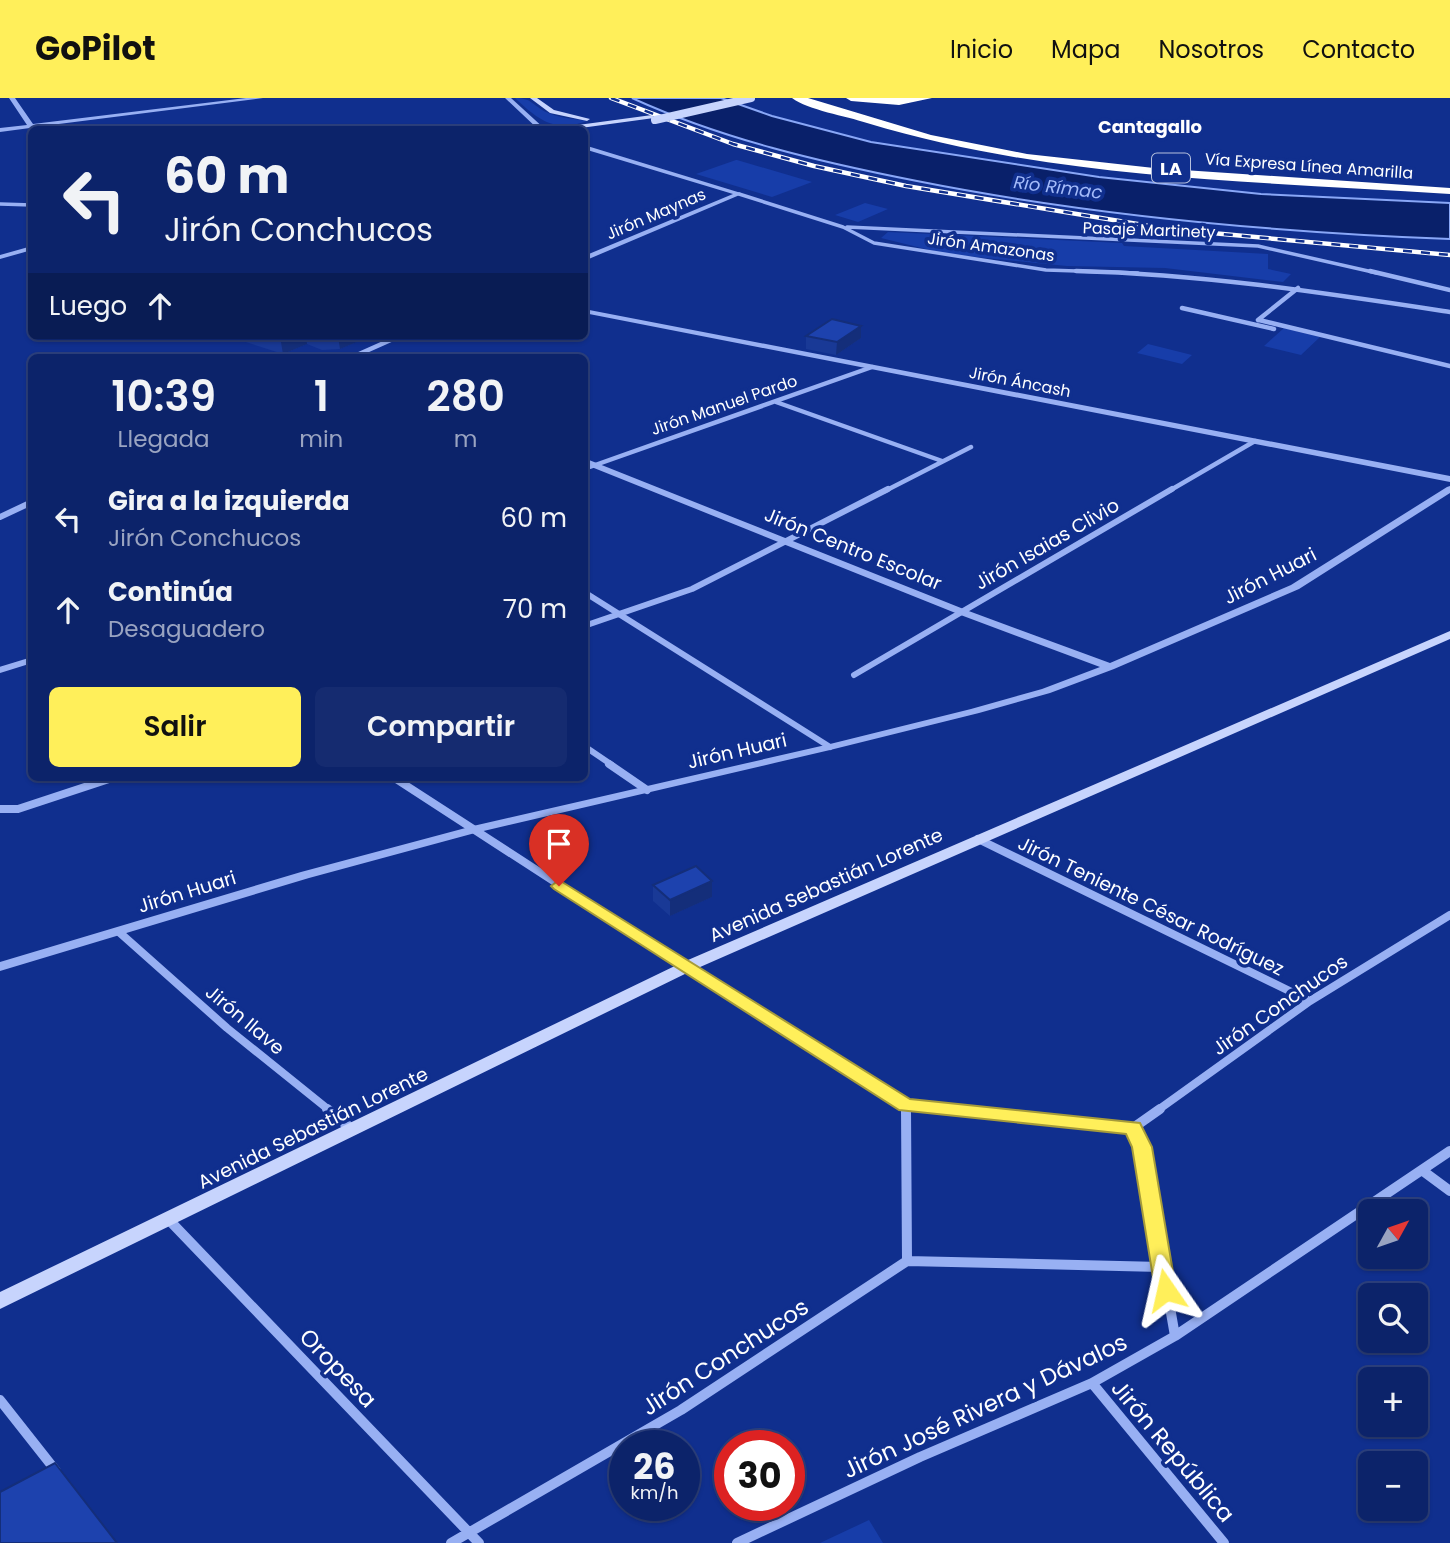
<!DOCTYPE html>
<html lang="es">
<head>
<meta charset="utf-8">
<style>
  body { margin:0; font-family:Poppins,sans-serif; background:#152b70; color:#f1f3f6; height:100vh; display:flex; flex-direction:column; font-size:26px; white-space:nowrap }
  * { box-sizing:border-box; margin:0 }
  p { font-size:23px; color:#9aa4c1 }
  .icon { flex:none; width:38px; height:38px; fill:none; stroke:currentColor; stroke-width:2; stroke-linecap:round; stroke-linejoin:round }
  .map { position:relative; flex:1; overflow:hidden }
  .details { position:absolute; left:28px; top:256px; width:560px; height:427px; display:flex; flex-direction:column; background:#0c236a; border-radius:10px; box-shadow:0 2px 5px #0004,0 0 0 2px #2c407e }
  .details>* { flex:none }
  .guide { position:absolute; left:28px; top:28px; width:560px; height:214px; border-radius:10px; box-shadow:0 2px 5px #0004,0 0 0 2px #2c407e; background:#0c236a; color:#f1f3f6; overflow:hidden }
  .needle { width:46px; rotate:50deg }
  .fabs { position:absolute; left:1358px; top:1101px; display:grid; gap:14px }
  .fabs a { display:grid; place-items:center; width:70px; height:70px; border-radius:10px; background:#0c236a; box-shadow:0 2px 5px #0004,0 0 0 2px #2c407e; font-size:35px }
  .speed { position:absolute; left:609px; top:1332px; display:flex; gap:14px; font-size:35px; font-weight:700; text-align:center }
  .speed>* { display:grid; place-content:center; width:91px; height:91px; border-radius:50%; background:#0c236a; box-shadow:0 2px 5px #0004,0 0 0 2px #2c407e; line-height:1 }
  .speed small { font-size:18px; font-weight:400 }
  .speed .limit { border:10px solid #d22; background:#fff; color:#111 }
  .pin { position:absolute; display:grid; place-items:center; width:60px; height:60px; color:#fff; margin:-72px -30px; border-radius:50% 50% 50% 0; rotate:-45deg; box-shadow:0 0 7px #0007 }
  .pin .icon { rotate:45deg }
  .me { position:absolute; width:77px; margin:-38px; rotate:349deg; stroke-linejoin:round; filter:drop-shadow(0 0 5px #0008) }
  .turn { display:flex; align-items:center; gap:24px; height:147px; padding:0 21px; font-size:32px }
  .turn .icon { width:91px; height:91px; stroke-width:2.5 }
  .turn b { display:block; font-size:49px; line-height:60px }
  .then { display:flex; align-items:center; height:66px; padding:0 21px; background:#0003; gap:14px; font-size:26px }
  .eta { display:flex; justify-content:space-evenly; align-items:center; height:119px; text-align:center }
  .eta b { font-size:42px; font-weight:600; line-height:49px }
  .button { display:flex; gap:14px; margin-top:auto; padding:14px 21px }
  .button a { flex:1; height:80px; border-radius:10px; background:#ffef5a; color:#111; font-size:28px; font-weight:600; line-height:80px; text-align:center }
  .button a+a { background:#152b70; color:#f1f3f6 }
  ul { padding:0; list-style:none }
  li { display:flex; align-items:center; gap:21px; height:91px; padding:0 21px }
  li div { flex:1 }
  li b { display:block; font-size:26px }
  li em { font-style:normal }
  header { display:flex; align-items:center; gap:42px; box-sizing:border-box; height:98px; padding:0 35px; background:#ffef5a; color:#111 }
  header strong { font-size:33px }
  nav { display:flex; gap:38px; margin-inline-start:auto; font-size:24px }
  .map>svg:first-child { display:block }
  .green { fill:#173da9 }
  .water { fill:#09206a; stroke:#89a7f7; stroke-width:2 }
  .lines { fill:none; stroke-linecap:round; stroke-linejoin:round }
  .minor-far4 { stroke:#98b0f3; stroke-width:3.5 }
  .minor-far3 { stroke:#98b0f3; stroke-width:4.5 }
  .minor-far2 { stroke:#98b0f3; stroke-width:6 }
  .minor-far1 { stroke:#98b0f3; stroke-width:8 }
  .minor { stroke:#98b0f3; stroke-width:10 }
  .tertiary { fill:#98b0f3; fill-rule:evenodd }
  .secondary { fill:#c7d4fd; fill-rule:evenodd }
  .motorway { fill:#fff; fill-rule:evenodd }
  .rail-casing { stroke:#fff; stroke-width:4.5 }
  .rail { stroke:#102f8e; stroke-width:2.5; stroke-dasharray:9; stroke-linecap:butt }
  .secondary-bridge { stroke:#c7d4fd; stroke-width:8 }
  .wall { fill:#193996 }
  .shaded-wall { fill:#142e7a }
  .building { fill:#1d42ae; stroke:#142e7a; stroke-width:2 }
  .route { fill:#ffef5a; stroke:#a69b3a; stroke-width:2 }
  .labels { text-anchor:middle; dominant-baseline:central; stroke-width:7; stroke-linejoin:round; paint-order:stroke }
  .far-street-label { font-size:16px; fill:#fff; stroke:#102f8e }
  .far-neighbourhood-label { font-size:18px; font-weight:bold; fill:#fff; stroke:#102f8e }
  .shield { fill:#102f8e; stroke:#b7c1dd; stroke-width:2 }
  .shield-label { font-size:18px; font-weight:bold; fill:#fff }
  .far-water-label { font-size:18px; font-style:italic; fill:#a4bbfa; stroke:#102f8e }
  .street-label { font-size:19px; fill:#fff; stroke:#102f8e }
  .near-street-label { font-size:23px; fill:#fff; stroke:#102f8e }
</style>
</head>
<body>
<header>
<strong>GoPilot</strong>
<nav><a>Inicio</a><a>Mapa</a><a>Nosotros</a><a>Contacto</a></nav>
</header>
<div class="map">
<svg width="1450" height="1445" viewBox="0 0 1450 1445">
  <rect width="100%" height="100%" fill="#102f8e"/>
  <!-- green -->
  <path class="green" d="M515,0c17,0 17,7 31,14 13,6 28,7 41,9 -32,12 -49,-1 -72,-23z
    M736,62h1l75,22 -40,15 -76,-23z
    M865,105l23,6 -30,13 -23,-7z
    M888,134l234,11 2,3 144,8v15l23,5 -8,8 -118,-14 -98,-2 -121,-12 -65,-16z
    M1284,230l36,9 -19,18 -37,-9z
    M1148,246l44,11 -10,9 -45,-11z
    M869,1422l14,23h-63z"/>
  <!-- water -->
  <path class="water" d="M632,0h89l51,18 99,26 228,35 162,17 189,9v36c-179,-7 -357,-23 -533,-58 -97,-19 -195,-42 -285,-83z"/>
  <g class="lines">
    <!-- minor-far4 -->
    <path class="minor-far4" d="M739,96l104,33 31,16 172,27 92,3
      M0,106l32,1
      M847,129l411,19 119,27"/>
    <!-- minor-far3 -->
    <path class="minor-far3" d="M1076,173c126,3 249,22 374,41
      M1370,173l80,19
      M1182,210l92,21
      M1258,222l40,-32
      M1259,222l191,46
      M776,304l166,59
      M584,371l288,-102
      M885,393l86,-44
      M1169,393l86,-50"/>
    <!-- minor-far2 -->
    <path class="minor-far2" d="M0,419l32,-15
      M584,494l246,155
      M584,528l108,-37 196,-100
      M0,572l32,-10
      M854,577l318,-186
      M584,648l28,19"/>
    <!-- minor-far1 -->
    <path class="minor-far1" d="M609,666l38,26
      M393,679l313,203 200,125 53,5
      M0,711h18l97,-32
      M978,741l332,162
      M119,834l108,96 102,82
      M906,1007v5
      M1158,1012l152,-109 140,-86"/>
    <!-- minor -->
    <path class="minor" d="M327,1011l26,21
      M906,1011l1,152
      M941,1011l192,19 27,-19
      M1133,1030l9,19 33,189
      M1423,1073l27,20
      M169,1122l310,323
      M1092,1285l132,160
      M0,1302l56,71
      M451,1445l230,-133 226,-149 254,6
      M737,1445l183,-86 172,-74 83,-47 275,-185"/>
    <!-- tertiary -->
    <path class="tertiary" d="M9,0h6l18,26 213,-26h17l-228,29 2,3 -5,1 -2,-3 -30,4v-4l27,-3z
      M505,0h6l35,32h-7z
      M584,47l157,48 1,1 -158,67v-5l149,-62 -149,-45z
      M32,148v4l-32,9v-4z
      M584,211l866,167v6l-866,-169z
      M394,238h11l-47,21h-11z
      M584,360l382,152 144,53 181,-78 156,-98 3,-1v7l-151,96 -185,80 -64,24 -71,20 -149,37 -355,83 -166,45 -309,93v-9l301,-90 172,-46 357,-82 141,-35 71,-20 58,-22 -142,-53 -374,-150z"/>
    <!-- secondary -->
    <path class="secondary" d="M530,0h7l17,12 36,9 -3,2 -37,-8z
      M652,17l2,3 -88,12h-25z
      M1450,533v8l-759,332 -691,338v-17l681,-329z"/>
    <!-- motorway -->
    <path class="motorway" d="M792,0h16l123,37 96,19 127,14 296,20v6c-195,-13 -395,-14 -583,-71 -21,-7 -59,-13 -75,-25z
      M846,0h86l-33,7 -48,-4z"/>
    <!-- rail casing -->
    <g class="rail-casing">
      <path id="rail" d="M611,0l122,46 81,22 92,20 262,43 282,26"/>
    </g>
    <!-- rail -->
    <use href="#rail" class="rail"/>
    <!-- secondary-bridge -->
    <path class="secondary-bridge" d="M655,22l96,-22"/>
  </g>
  <!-- wall -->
  <path class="wall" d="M861,228v12l-25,17 -30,-6v-13z
    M227,238h136l1,3 -24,10 -18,1 -15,-6 -24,10z
    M653,787l59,12 -42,19 -17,-15z"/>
  <!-- shaded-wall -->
  <path class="shaded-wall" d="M861,228v12l-25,17 1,-13z
    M280,238h26l1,8 -24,10z
    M338,238h25l1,3 -24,10z
    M712,783v16l-42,19v-16z"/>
  <!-- building -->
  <path class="building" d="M832,221l29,7 -24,16 -31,-6z
    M696,768l16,15 -42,19 -17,-15z
    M55,1365l62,80h-117v-51z"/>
  <!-- route -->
  <path class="route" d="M559,782l351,219 230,24 12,24 24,143 -3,6 -7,2 -8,-2 -3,-6 -23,-143 -6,-13 -227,-24 -345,-221 -3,-3z"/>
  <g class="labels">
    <!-- far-street labels -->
    <g class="far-street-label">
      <text transform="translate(1309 68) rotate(4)">Vía Expresa Línea Amarilla</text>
      <text transform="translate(656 116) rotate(-23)">Jirón Maynas</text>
      <text transform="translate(1149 132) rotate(2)">Pasaje Martinety</text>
      <text transform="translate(991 149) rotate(8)">Jirón Amazonas</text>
      <text transform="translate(1020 284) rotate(11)">Jirón Áncash</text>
      <text transform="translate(724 307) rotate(-19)">Jirón Manuel Pardo</text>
    </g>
    <!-- far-neighbourhood labels -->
    <g class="far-neighbourhood-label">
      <text x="1150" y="28">Cantagallo</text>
    </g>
    <!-- shield labels -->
    <rect class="shield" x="1152" y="55.5" width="38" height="29" rx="5"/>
    <g class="shield-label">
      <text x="1171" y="70">LA</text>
    </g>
    <!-- far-water labels -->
    <g class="far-water-label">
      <text transform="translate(1058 89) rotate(7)">Río Rímac</text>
    </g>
    <!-- street labels -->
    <g class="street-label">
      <text transform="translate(1047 446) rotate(-30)">Jirón Isaias Clivio</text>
      <text transform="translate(853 451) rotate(22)">Jirón Centro Escolar</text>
      <text transform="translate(1270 478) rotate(-27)">Jirón Huari</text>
      <text transform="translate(737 653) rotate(-13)">Jirón Huari</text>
      <text transform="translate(826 787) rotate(-24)">Avenida Sebastián Lorente</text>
      <text transform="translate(187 794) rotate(-17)">Jirón Huari</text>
      <text transform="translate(1151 808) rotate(26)">Jirón Teniente César Rodríguez</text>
      <text transform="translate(1280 907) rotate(-35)">Jirón Conchucos</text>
      <text transform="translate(245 922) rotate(40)">Jirón Ilave</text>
      <text transform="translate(313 1030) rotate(-26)">Avenida Sebastián Lorente</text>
    </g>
    <!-- near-street labels -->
    <g class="near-street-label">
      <text transform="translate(725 1259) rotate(-33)">Jirón Conchucos</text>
      <text transform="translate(338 1270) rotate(46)">Oropesa</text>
      <text transform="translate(985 1308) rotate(-25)">Jirón José Rivera y Dávalos</text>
      <text transform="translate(1173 1353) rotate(50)">Jirón República</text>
    </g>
  </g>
</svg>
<div class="fabs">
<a><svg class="needle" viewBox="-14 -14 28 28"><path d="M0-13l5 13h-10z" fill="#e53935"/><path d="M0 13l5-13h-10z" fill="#9aa4c1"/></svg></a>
<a><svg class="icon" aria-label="search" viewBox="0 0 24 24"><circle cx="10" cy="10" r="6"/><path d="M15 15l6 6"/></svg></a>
<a>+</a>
<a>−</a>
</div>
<div class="speed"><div>26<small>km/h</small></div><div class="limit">30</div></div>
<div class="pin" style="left:559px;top:788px;background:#d93025"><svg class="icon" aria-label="arrive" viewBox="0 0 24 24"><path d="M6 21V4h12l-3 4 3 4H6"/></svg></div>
<svg class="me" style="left:1166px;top:1192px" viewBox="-20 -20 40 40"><path d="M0-17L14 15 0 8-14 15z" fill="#ffef5a" stroke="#fff" stroke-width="4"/></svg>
<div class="guide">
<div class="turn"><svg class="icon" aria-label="left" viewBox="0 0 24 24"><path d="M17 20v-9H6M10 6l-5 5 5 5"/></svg><div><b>60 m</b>Jirón Conchucos</div></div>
<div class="then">Luego<svg class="icon" aria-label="ahead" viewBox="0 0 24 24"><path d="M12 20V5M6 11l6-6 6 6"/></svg></div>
</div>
<section class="details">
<div class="eta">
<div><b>10:39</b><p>Llegada</p></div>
<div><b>1</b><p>min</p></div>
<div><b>280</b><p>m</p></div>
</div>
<ul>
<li><svg class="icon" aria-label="left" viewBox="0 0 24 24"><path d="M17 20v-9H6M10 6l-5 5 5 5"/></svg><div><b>Gira a la izquierda</b><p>Jirón Conchucos</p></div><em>60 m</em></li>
<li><svg class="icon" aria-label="ahead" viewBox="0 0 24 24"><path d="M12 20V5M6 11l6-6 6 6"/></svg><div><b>Continúa</b><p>Desaguadero</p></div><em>70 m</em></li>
</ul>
<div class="button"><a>Salir</a><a>Compartir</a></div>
</section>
</div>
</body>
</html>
